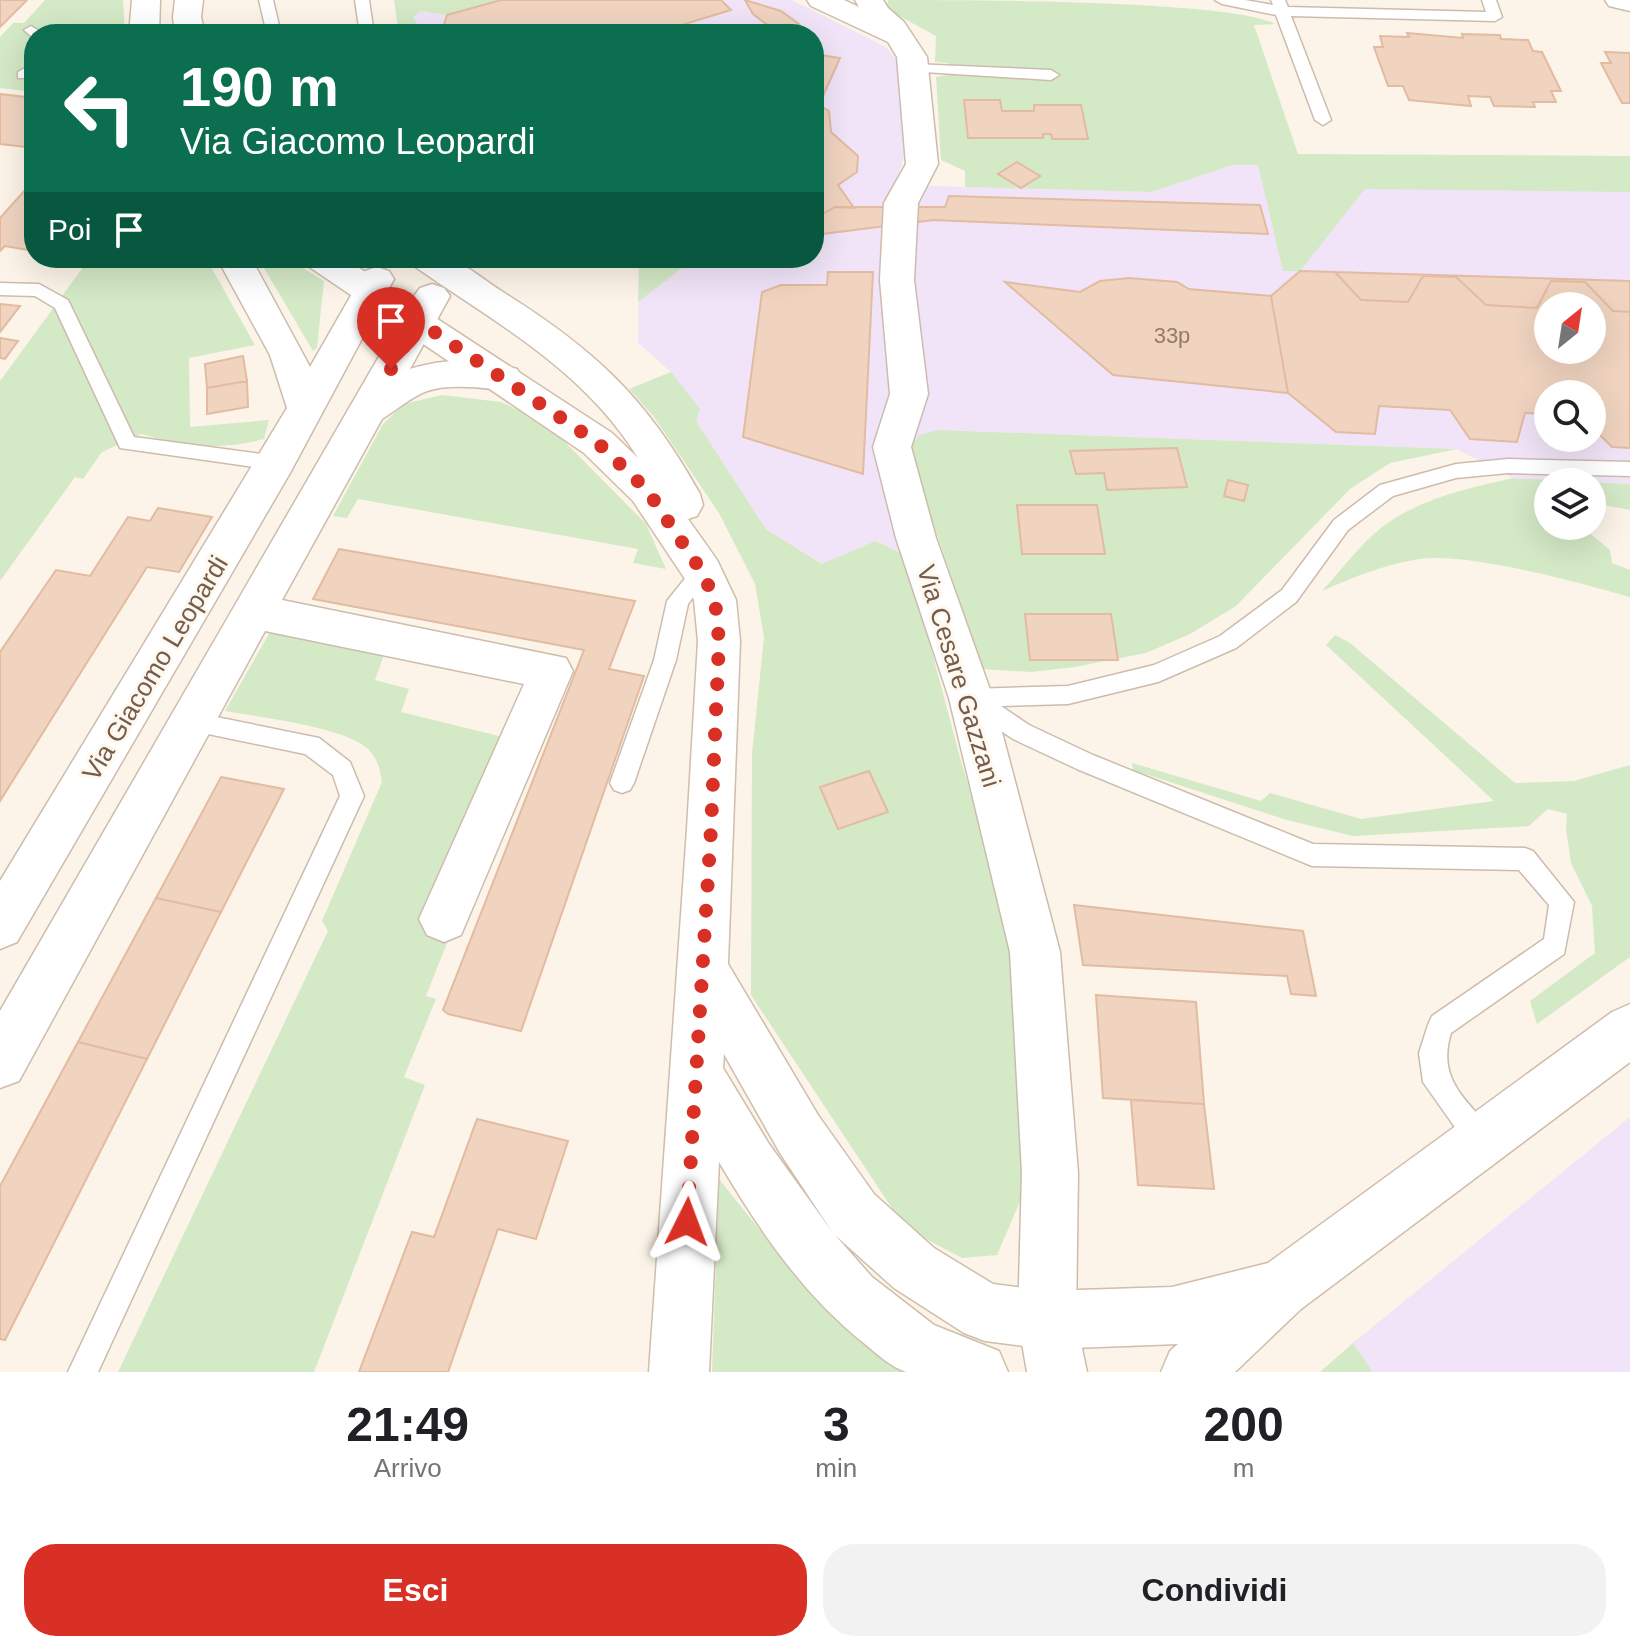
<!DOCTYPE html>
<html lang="it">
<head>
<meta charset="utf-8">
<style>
  body { margin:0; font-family:Arial,sans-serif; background:#f2f2f2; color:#202124; height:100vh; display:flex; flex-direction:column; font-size:30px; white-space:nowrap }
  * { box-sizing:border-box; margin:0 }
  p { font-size:26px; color:#757577 }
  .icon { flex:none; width:44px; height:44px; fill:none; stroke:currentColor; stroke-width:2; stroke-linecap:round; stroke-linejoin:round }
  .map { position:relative; height:1372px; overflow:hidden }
  .drawer { display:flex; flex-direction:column; background:#fff; flex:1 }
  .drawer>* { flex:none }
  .hud { position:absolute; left:24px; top:24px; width:800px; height:244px; border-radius:32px; box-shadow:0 8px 32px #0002; background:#0b6e4f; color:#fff; overflow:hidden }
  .needle { width:52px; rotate:30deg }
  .fabs { position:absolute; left:1534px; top:292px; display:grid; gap:16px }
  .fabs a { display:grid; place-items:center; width:72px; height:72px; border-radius:50%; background:#fff; box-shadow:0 8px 32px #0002; font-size:40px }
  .pin { position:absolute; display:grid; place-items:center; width:68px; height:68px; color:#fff; margin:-82px -34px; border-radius:50% 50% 50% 0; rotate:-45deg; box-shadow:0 0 8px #0007 }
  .pin .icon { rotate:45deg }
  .me { position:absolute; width:88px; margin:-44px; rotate:3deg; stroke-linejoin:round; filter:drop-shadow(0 0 6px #0008) }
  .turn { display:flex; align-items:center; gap:28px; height:168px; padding:0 24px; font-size:36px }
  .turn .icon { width:104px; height:104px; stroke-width:2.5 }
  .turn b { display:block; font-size:56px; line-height:68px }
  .then { display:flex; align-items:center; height:76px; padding:0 24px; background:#0003; gap:16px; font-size:30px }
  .eta { display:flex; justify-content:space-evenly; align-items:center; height:136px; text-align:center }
  .eta b { font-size:48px; font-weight:700; line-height:56px }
  .action { display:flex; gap:16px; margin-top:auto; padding:16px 24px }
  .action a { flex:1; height:92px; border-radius:32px; background:#d93025; color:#fff; font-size:32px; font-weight:700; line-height:92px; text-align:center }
  .action a+a { background:#f2f2f2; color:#202124 }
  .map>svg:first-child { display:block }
  .education { fill:#f1e4f8; fill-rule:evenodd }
  .green { fill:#d4e9c6 }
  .building { fill:#f0d4c0; stroke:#e2bba1; stroke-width:2; fill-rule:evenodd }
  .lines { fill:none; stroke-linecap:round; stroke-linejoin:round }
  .lane-casing { stroke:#cdbcae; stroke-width:3 }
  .street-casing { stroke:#cdbcae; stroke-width:3 }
  .secondary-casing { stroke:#d0bdab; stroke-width:3 }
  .lane { fill:#fff; fill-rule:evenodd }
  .street { fill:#fff; fill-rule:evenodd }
  .secondary { fill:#fff; fill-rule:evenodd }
  .route { stroke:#d93025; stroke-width:14; stroke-dasharray:0 25.2 }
  .labels { text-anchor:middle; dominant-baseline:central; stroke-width:6; stroke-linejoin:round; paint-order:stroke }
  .number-label { font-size:22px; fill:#947a6a }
  .street-label { font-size:26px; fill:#755c4d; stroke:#fef8ee }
</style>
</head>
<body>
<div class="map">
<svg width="1630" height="1372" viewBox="0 0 1630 1372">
  <rect width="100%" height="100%" fill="#fcf4e8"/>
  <!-- education -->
  <path class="education" d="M394,0h398l94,47 13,17 9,80 -13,41 256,7 82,-27h397v319l-117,-6 -56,-29 -519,-19 -32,125 -31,-14 -52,23 -57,-35 -70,-108 -25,-49 -33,-29 1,-79 -9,-6h184v-224h-415zM1548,306h44v44h-44zM1548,394h44v44h-44z
    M1630,1117v255h-257l-20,-29z"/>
  <!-- green -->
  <path class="green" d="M45,0h78l2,34h-91v58l-34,-4v-51l13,-14h11z
    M394,0h107l-54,15 -26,-4 -8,6 10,17h-24z
    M888,0c71,0 343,0 387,24l-21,1 44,129 332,2v36l-265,-3 -65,82h-17l-25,-106h-25l-82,27 -186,-5v-16l-24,-11 -5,-83 11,-2 1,-12 -13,-1 1,-26 -42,-23 -7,-7z
    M129,258h77l49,87 -66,13 1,69 79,-7 -5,19c-45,12 -78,8 -123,-5l-39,18 -19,27 -8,-2 -75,104v-200l89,-122 41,5z
    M258,258h29l37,23 -7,67 -4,3z
    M630,258h65l-57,44 1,-38z
    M671,372l29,37 -4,12 70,108 56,35 53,-23 31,14 55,206 45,150 14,91 8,130 -7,67 -24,56 -35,3 -57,-30 -154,-233 1,-241 12,-117 -9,-53 -36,-71 -65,-96 -25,-28z
    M442,395l59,7 31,14 31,24 83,84 20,45 -33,-6 5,-14 -280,-50 -11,19 -14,-2 50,-92 21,-20z
    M938,430l519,19 -67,14 -40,26 -114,117 -46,28 -44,19 -71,14 -44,5 -48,-3 -57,-166 -16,-57 10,-11z
    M1513,478l117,6v26l-38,-7v-21h-44v44h39v5l23,19 2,13 18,7v27c-49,-14 -162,-45 -210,-38 -36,5 -66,18 -98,32 19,-20 37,-46 59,-63 37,-29 87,-40 132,-50z
    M274,625l110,30 -9,25 34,9 -8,23 102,25 -54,201 -23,58 10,3 -32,78 21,8 -111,287h-196l210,-441 -6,-10 60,-139c-2,-13 -4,-23 -14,-33 -22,-22 -109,-32 -143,-38z
    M1335,635l15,8 165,140 59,-2 56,-16v192l-93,67 -7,-23 65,-48 -3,-47 -21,-43 -5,-34 1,-15 -19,-5 -19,17 -176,10 -66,-16 -154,-50 -1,-7 129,38 9,-8 91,26 133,-18 -168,-156z
    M719,1179l72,90 121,103h-200z
    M1353,1343l20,29h-53z"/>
  <!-- building -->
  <path class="building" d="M0,0h27l-27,27z
    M501,0h220l10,10 -79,24h-211l6,-19z
    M745,0l36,11 18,13 7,10h-18l-18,-7 -17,-13z
    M1407,33l56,5 -1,-4 38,1 1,4 27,1 5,11 9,1 19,39h-10l5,11h-23l2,5 -41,-1 -4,-9 -22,-1 3,10 -62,-6 -6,-14h-15l-14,-39h9l-3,-11 29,1z
    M1605,52l25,1v50h-8l-21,-40h10z
    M814,54l26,4 -21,47 -5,-3z
    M0,94l34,4v50l-34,-4z
    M964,100h36l2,11h32v-6h47l7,34h-36l-1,-5h-8v4h-75z
    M814,102l15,9 2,21 27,24 -1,16 -19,13 16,23 -19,-1 -21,12z
    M1017,162l23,14 -19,12 -23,-14z
    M34,180v71l-29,-5 -5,5v-33z
    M949,196l311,9 8,29 -335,-14 -119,15v-16l21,-12h110z
    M1300,271l35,1 26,28 47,2 15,-26 33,1 30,28 51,3 14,-27 34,1 28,29 17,1v136l-18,-1 -20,-20v-33h-44v20l-23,-1 -8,29 -47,-3 -20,-29 -71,-4 -4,28 -39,-2 -48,-39 -17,-97zM1548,306h44v44h-44z
    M828,272h45l-10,202 -120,-37 19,-145 19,-7h46z
    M1335,272l295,9v31l-17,-1 -28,-29 -34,-1 -14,27 -51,-3 -30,-28 -33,-1 -15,26 -47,-2z
    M1129,278l48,4 12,7 82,7 17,97 -175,-18 -108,-93 75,10 20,-11z
    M0,304l20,2 -20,26z
    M0,338l18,3 -13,18 -5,-1z
    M243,356l4,25 -40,7 -2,-24z
    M247,381l1,26 -41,7v-26z
    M1177,448l10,39 -80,3 -3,-17 -28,1 -6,-23z
    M1228,480l20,5 -4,16 -20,-5z
    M1017,505h80l8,49h-83z
    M158,508l54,9 -33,55 -32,-5 -147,234v-149l56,-82 34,6 38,-59 22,4z
    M339,549l296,52 -26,68 35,7 -123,355 -73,-17 -5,-4 141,-360 -271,-51z
    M1025,614h86l7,46h-88z
    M869,771l19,41 -50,17 -18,-42z
    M221,777l63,12 -63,123 -65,-14z
    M156,898l65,14 -74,147 -69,-17z
    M1074,905l229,26 13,65 -25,-2 -4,-18 -204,-11z
    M1096,995l100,7 8,102 -101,-6z
    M78,1042l69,17 -142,281 -5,-1v-153z
    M1131,1100l73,4 10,85 -76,-4z
    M477,1119l91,22 -32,98 -38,-10 -50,143h-89l53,-140 22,5z"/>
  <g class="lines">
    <!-- lane casing -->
    <g class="lane-casing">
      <path id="lane" d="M259,0h14l8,34h-14z
        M355,0h14l5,34h-14z
        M1215,0h30l28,5 -2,-5h14l3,7 198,5 -4,-12h14l6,17 -7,4 -204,-5 40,104 -8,5 -8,-5 -39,-105 -54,-11z
        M31,26l13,8h-10l-2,3 -8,-7z
        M34,63v11l-6,4h-10v-6z
        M913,64l138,6 8,5 -8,5 -143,-9v-6z
        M0,283l39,1 29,16 66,137 142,19 7,2 3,5 -3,5 -7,2 -156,-22 -65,-140 -20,-12 -35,-1z
        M1508,459l122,3v14l-122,-3 -52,5 -63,18 -45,34 -52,72 -60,46 -78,34 -90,22 -67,2 28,19 64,30 220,89 212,4 8,3 41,51 -10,52 -113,79c-14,45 13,64 40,97l4,10 -4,10 -10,4 -10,-4 -48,-68 -4,-29 9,-28 4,-9 112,-77 5,-34 -30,-35 -207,-4 -235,-97 -64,-30 -50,-34 -3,-7 3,-7 8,-2 97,-3 86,-21 66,-29 62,-46 52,-70 46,-35 76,-21z
        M702,564l7,2 3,6 -24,32 -12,56 -42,123 -4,7 -8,3 -8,-3 -4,-7 44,-123 13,-59 28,-35z
        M192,712l127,26 31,24 14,34 -266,576h-30l272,-576 -7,-21 -28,-21 -121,-25 -3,-7 3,-7z"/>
    </g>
    <!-- street casing -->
    <g class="street-casing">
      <path id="street" d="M807,0h37l15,7 -4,-7h28l5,8 16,14 23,35 11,107 -20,39 -4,77 14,114 -17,53 25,91 57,160 67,254 18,221 -2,147 11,52h-60l-9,-52 4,-147 -12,-221 -61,-254 -53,-160 -23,-91 17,-53 -10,-114 4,-77 22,-39 -9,-107 -9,-15 -77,-36z
        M1605,0h25v11l-21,-5z
        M217,258h34l59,109 55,-96 12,-4 12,4 5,8 -104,194 -273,469 -17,7v-68l287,-473 -17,-53z
        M432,284l12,4 6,8 -40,73c35,-11 71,-11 107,0l5,9 -5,9c-17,5 -32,0 -50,0 -45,-2 -51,10 -85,32l-100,181 284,58 7,13 -112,264 -17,7 -17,-7 -8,-16 105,-235 -259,-53 -246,450 -19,7v-77l414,-715 6,-8z"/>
    </g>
    <!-- secondary casing -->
    <g class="secondary-casing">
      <path id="secondary" d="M132,0h28l-1,34h-30z
        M175,0h28l-2,17 4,17h-30l-2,-17z
        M303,258h41l268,175 26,25c-54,-88 -142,-135 -224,-192l-5,-8c12,0 31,-3 42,1 18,7 35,23 52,33 91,57 144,106 197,202l3,11 -6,11 -9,3 29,41 19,40 4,41 -12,323 90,151 56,79 60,54 59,36 54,7 125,-4 96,-24 344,-251 18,-8v58l-329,247 -66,63h-74l9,-21 8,-7 -131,5 -62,-8 -21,-8 -70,-45 -59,-53 37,42 62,48 65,26 9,21h-102c-16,-6 -28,-17 -41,-28 -62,-49 -106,-114 -146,-182l-10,210h-60l38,-543 11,-188 -4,-41 -9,-21 -52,-78 -49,-48 -276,-187zM724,1054l56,99 53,80 -64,-89 -46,-76z"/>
    </g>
    <!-- lane -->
    <use href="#lane" class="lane"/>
    <!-- street -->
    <use href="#street" class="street"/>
    <!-- secondary -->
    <use href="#secondary" class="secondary"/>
  </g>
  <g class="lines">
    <!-- route -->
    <path class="route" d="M391,369l27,-48 180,122 49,47 55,82 13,28 4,41 -8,188 -24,393"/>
  </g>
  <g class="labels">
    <!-- number labels -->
    <g class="number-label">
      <text x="1172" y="335">33p</text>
    </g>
    <!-- street labels -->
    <g class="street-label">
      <text transform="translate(155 668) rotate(-59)">Via Giacomo Leopardi</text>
      <text transform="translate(959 676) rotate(73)">Via Cesare Gazzani</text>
    </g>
  </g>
</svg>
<div class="fabs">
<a><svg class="needle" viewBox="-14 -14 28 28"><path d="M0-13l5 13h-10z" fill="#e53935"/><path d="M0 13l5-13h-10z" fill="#757577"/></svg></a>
<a><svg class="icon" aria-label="search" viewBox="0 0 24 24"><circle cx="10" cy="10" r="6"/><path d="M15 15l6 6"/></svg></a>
<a><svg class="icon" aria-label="layers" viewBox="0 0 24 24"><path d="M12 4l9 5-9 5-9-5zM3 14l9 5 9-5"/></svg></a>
</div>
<div class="pin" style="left:391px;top:369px;background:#d93025"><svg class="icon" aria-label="arrive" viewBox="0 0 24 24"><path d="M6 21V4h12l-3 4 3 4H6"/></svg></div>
<svg class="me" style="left:687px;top:1222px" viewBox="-20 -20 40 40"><path d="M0-17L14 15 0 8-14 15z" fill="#d93025" stroke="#fff" stroke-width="4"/></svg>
<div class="hud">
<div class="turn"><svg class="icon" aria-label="left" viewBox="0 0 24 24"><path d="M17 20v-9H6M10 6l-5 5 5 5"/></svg><div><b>190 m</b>Via Giacomo Leopardi</div></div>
<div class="then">Poi<svg class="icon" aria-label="arrive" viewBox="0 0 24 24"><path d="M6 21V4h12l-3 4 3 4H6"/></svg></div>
</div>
</div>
<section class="drawer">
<div class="eta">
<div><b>21:49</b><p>Arrivo</p></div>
<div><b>3</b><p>min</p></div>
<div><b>200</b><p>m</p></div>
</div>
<div class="action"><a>Esci</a><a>Condividi</a></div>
</section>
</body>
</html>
